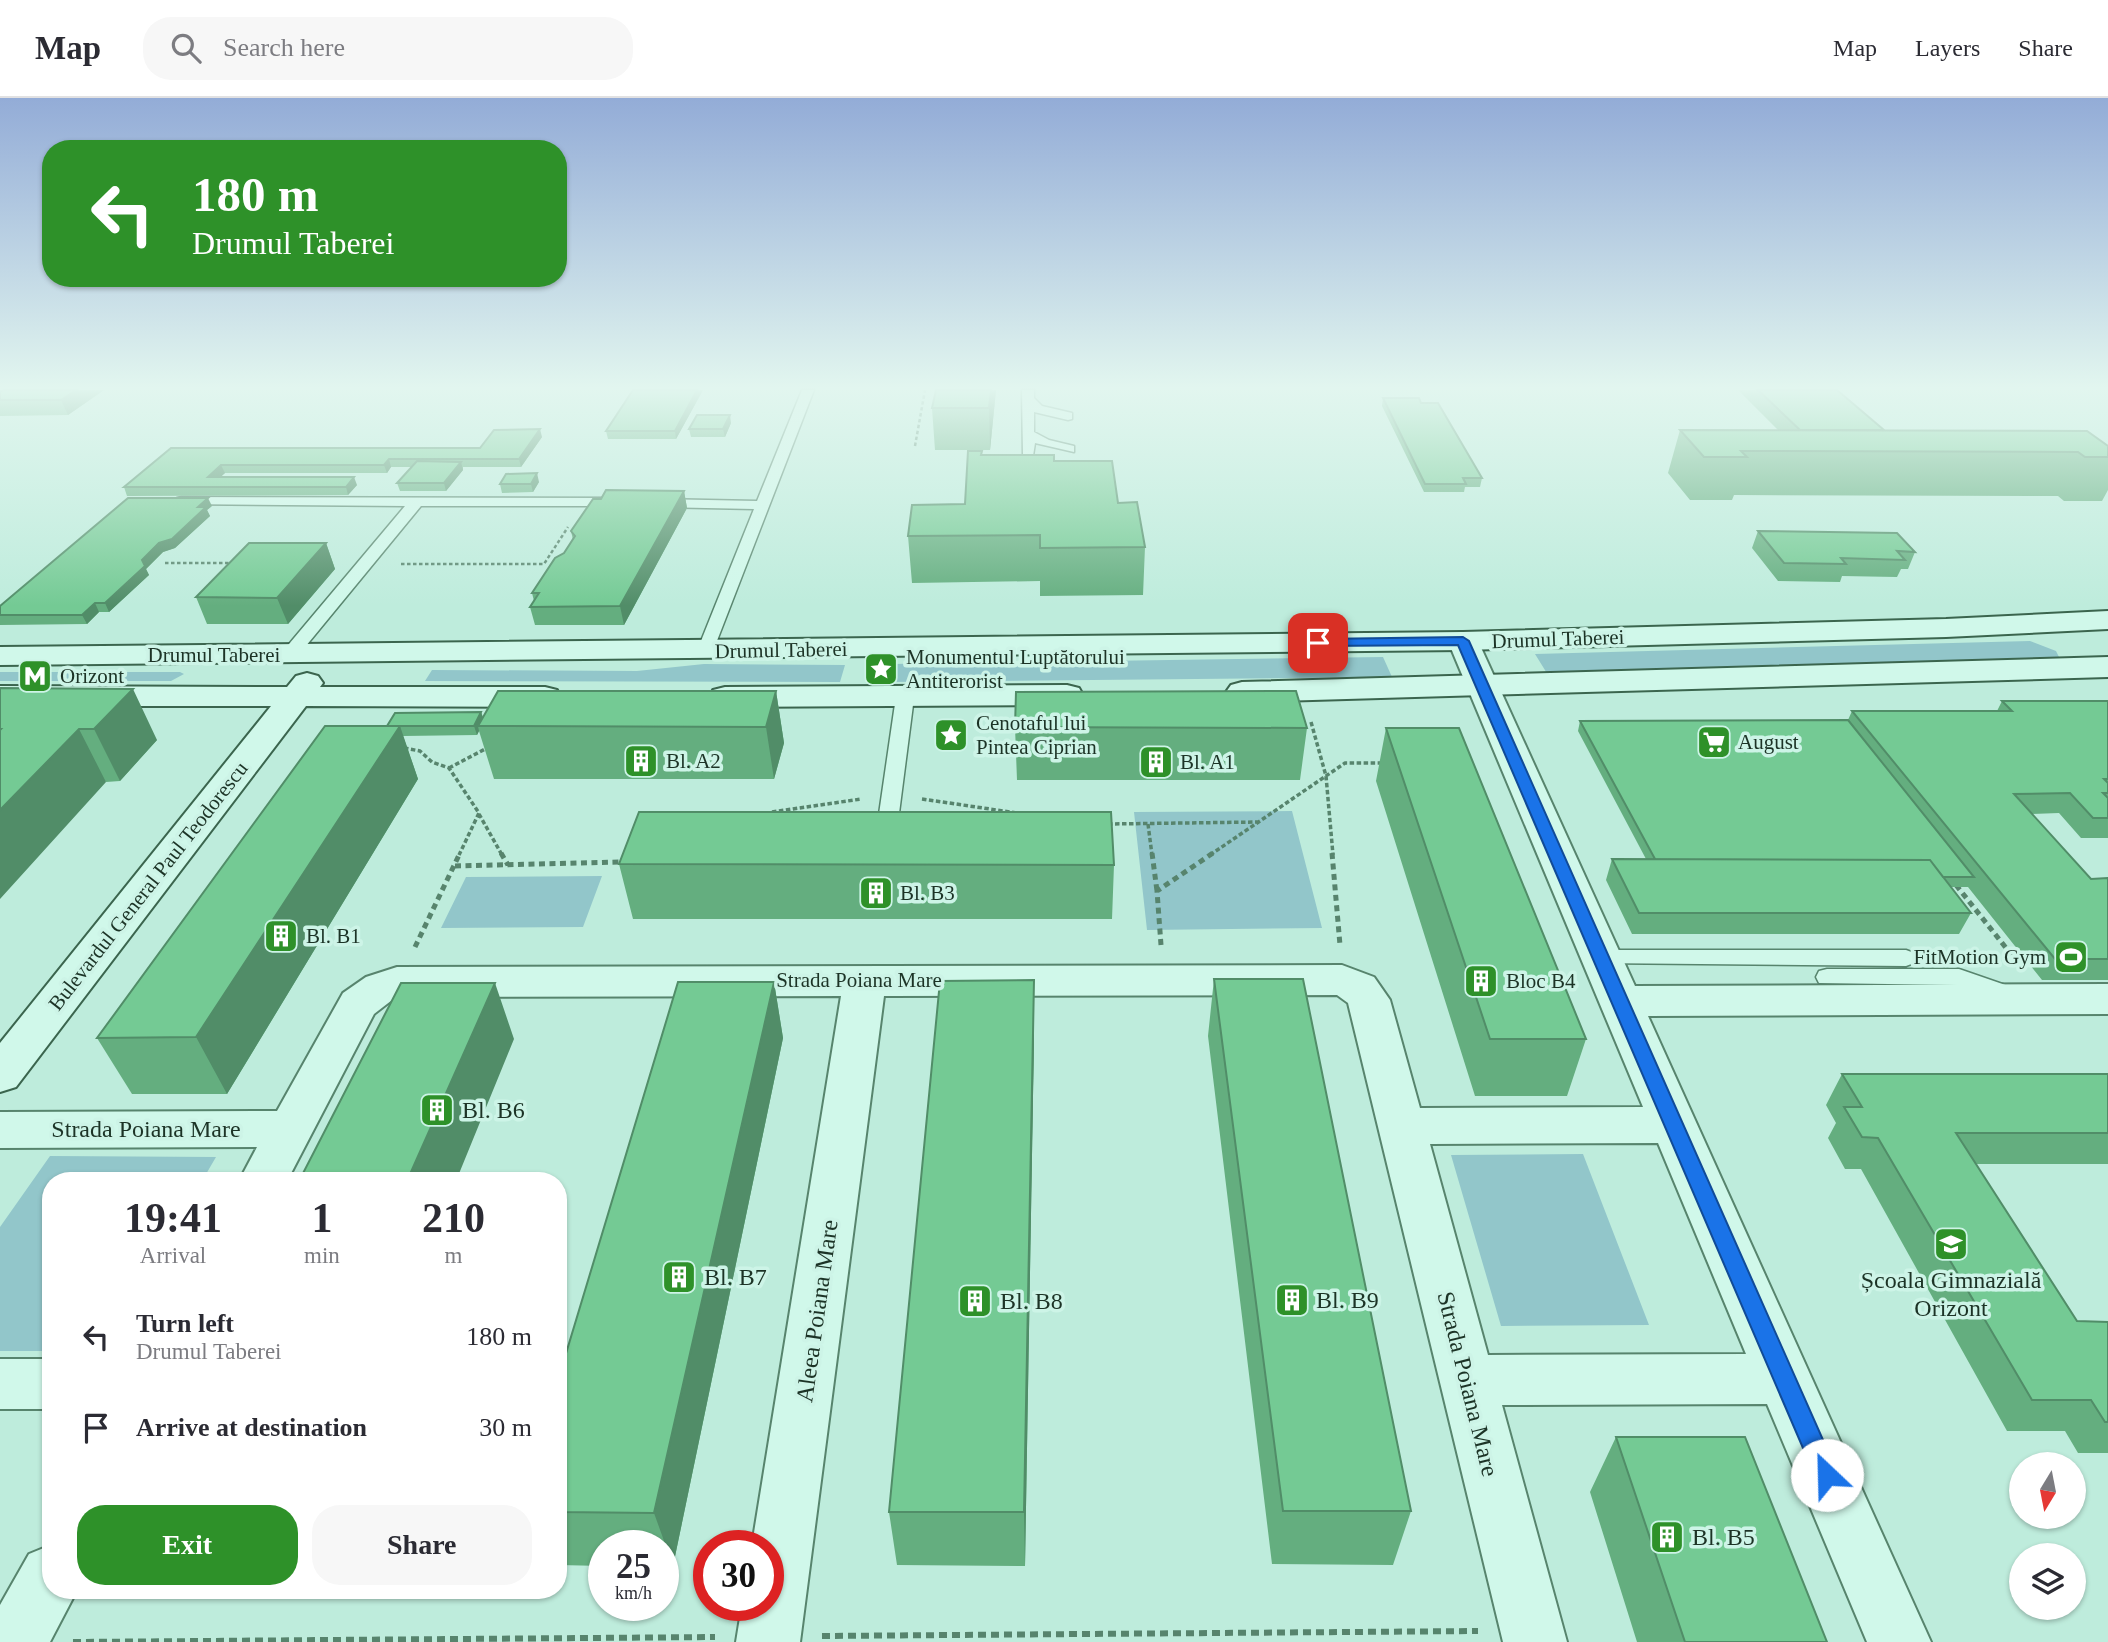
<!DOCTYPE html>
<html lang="en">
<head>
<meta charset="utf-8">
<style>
  body { margin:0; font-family:"Times New Roman",serif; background:#f7f7f7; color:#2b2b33; height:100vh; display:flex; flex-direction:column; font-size:26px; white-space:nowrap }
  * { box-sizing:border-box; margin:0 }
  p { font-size:23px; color:#7c7c81 }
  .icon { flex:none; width:38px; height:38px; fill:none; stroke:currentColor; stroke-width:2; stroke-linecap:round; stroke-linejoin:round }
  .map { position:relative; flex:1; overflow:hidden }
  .details { position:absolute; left:42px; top:1074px; width:525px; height:427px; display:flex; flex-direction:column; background:#fff; border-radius:28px; box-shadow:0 2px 5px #0004 }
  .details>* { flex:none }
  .guide { position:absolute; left:42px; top:42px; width:525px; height:147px; border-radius:28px; box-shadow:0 2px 5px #0004; background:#2e9129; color:#fff; overflow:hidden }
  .needle { width:46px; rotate:190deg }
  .fabs { position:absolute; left:2009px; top:1354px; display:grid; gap:14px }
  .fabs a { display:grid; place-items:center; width:77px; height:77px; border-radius:50%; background:#fff; box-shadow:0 2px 5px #0004; font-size:35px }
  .speed { position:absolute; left:588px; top:1432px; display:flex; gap:14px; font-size:35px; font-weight:700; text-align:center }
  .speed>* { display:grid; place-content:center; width:91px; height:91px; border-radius:50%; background:#fff; box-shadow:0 2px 5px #0004; line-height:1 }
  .speed small { font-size:18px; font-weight:400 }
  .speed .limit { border:10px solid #d22; background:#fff; color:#111 }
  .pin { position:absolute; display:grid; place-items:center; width:60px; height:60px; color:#fff; margin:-30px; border-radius:14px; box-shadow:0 4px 10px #0006 }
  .me { position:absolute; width:77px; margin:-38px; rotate:336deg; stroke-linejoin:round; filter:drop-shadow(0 0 5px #0008) }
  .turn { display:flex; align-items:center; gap:24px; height:147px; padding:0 35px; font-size:32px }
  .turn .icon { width:91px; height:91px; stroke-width:2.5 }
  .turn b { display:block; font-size:49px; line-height:60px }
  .eta { display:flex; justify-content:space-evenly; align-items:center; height:119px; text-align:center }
  .eta b { font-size:42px; font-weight:800; line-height:49px }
  .action { display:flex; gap:14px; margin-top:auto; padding:14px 35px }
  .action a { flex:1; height:80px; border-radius:28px; background:#2e9129; color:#fff; font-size:28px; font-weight:800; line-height:80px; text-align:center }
  .action a+a { background:#f7f7f7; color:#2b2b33 }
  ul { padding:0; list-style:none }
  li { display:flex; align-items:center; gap:21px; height:91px; padding:0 35px }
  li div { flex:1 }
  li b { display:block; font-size:26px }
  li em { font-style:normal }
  header { display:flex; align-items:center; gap:42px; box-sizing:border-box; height:98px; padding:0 35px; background:#fff; border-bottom:2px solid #e1e1e2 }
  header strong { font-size:33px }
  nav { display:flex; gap:38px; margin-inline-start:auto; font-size:24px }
  .search { width:490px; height:63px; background:#f7f7f7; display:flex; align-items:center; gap:18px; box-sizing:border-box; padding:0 24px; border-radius:28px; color:#7c7c81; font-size:26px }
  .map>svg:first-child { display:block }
  .green { fill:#92c6ca }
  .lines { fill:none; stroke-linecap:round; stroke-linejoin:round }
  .lane-casing { stroke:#57846d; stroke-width:3 }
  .street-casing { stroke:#57846d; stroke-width:4 }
  .secondary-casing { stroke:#3b654e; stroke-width:4 }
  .path-far3 { stroke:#57846d; stroke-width:2.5; stroke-dasharray:3.5 2.5; stroke-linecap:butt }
  .path-far2 { stroke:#57846d; stroke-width:3.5; stroke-dasharray:4.5 2.5; stroke-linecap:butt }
  .path-far1 { stroke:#57846d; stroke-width:5; stroke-dasharray:6 4.5; stroke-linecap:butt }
  .path { stroke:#57846d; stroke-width:6; stroke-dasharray:8 5; stroke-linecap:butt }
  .lane { fill:#d0f8ea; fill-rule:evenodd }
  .street { fill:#d0f8ea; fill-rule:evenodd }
  .secondary { fill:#d0f8ea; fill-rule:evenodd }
  .wall { fill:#64ae7f }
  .shaded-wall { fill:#518d68 }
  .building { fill:#74ca94; stroke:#518d68; stroke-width:2 }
  .route { fill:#1a73e8; stroke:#114b97; stroke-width:2 }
  .labels { text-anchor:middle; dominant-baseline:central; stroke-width:7; stroke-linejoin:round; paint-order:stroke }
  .street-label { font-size:21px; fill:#1c3326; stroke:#cdf4e7 }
  .poi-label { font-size:21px; fill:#1c3326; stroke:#cdf4e7; text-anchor:start }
  .near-poi-label { font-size:24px; fill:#1c3326; stroke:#cdf4e7; text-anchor:start }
  .near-street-label { font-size:24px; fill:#1c3326; stroke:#cdf4e7 }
</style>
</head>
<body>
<header>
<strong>Map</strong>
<div class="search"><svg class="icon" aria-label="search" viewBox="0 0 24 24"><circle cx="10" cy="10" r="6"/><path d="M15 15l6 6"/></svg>Search here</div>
<nav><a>Map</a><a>Layers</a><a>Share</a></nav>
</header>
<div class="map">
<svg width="2108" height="1544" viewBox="0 0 2108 1544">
  <rect width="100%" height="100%" fill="#beecdc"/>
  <!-- green -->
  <path class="green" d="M2030,543l26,10 4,8 -512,16 -13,-21z
    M1383,559l9,20 -505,5 3,-18z
    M704,566l141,1 -5,17 -415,-1 7,-11 205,1z
    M0,574h180l4,2 -13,7h-171z
    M1292,713l30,117 -175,2 -13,-118z
    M602,778l-19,51 -142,1 25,-51z
    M1583,1056l66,171 -148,1 -50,-171z
    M50,1058l166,1 -14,24h-151v170h-51v-124z"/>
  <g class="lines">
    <!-- lane casing -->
    <g class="lane-casing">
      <path id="lane" d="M802,292h12l-101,261 -8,5 -6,-1 -2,-4 57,-142 -96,-2 -7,-4 7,-4 99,2z
        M1022,292h12v8l8,8 30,7v6l-4,1 -34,-8v20l15,8 25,6v6l-39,-9 -2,13h-10z
        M182,399l437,1 7,4 -7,4h-198l-125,152h-12l-3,-4 3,-4 121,-144 -228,-2v-6z
        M905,594l9,5 -16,124 -10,6 -10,-6 18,-124z
        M1602,852h304l8,3 3,5 -3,5 -8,3 -312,-3 -3,-5 3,-5z
        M1827,871h132l55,19 4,6 -4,6 -8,2 -49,-17 -138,-2 -3,-6 3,-6z"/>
    </g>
    <!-- street casing -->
    <g class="street-casing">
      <path id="street" d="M1463,534l11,2 4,7 157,345 473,-2v30l-460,2 283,626h-64l-100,-238 -265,1 65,237h-64l-155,-639 -11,-8 -453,1 -84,646h-64l6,-37h26v-60h-16l89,-549 -445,1 -22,17 -87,167h-48l18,-34 -257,1v-36l277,-1 66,-118 23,-16 31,-10 945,-2 32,12 16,23 30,108 223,-1 -195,-466 4,-7zM1658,1045l88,211 -258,1 -58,-211z
        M0,1261h51v50h-51z
        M51,1447v46h25l-3,7 -23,44h-50v-37l29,-51z"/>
    </g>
    <!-- secondary casing -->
    <g class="secondary-casing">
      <path id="secondary" d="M2108,513v18l-162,8 -483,13 -1463,15v-18l1463,-15 483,-13z
        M2108,559v20l-866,25 -11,-3 -5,-7 5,-7 11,-3z
        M307,575l11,3 5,7 -3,4h225l12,3 4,7 -4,7 -12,3 -239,-1 -290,381 -16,5v-49l271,-337h-271v-20l287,1 9,-11z
        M1067,587l12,3 4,7 -4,7 -12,3 -342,2 -12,-3 -4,-7 4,-7 12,-3z"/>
    </g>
    <!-- path-far3 -->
    <path class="path-far3" d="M915,348l10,-56
      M165,465h69
      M401,466h143l24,-37"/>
    <!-- path-far2 -->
    <path class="path-far2" d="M1311,624l15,54 7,79
      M404,650l16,3 12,11 17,6 30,45 -20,42
      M449,670l38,-20
      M922,701l95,14
      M772,714l89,-13
      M479,716l23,41
      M1108,726l151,-2
      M1148,726l4,31
      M1210,757l135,-92h39"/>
    <!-- path-far1 -->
    <path class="path-far1" d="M501,755l7,12
      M1152,755l5,38
      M1332,755l8,92
      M455,768l167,-4
      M1956,787l62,78
      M1161,847l-4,-54 56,-38
      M415,849l45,-94"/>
    <!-- path -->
    <path class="path" d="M822,1538l656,-5
      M73,1544l642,-5"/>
    <!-- lane -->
    <use href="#lane" class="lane"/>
    <!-- street -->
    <use href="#street" class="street"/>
    <!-- secondary -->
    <use href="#secondary" class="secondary"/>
  </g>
  <!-- wall -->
  <path class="wall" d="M0,292h104l-36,25 -68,1z
    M703,292l-27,49h-68l-2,-8z
    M996,292l-6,60h-55l-3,-42z
    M1738,292h99l47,40 224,16v44l-6,11h-38l-6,-5 -324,-1 -2,5h-42l-22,-27 12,-43h98z
    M1383,300l38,5 61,75 -2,9h-15l-1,5h-40l-42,-86z
    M731,325l-6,14h-34l-2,-8z
    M542,339l-21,30h-58v3l-17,21h-46l-3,-8 14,-16h-20l-4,6h-162l-5,4 137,8 -9,10 -221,1 -3,-9 47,-39h309z
    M982,357l72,6 64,42 27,44 -2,48 -103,1v-15l-128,2 -4,-47 57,-32z
    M539,384l-6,10 -31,1 -2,-9z
    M684,393l3,17 -63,117h-89l-5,-18 4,-6 -2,-8 32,-40 9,-13 -2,-9 30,-32z
    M212,408l-5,4 3,6 -35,32 -12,4 -17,17 3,6 -40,37h-10l-12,12 -87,1v-19z
    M1758,433l157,21 -7,17h-7l-4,8 -55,-1 -2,6 -62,-1 -26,-33z
    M326,445l9,26 -47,55h-81l-11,-27z
    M0,590l157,52 -37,41 -14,1z
    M776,593l8,52 -10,36h-280l-15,-48 -2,4 -74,1 15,43 -191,315h-95l-35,-56 290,-312 94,-14 2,5z
    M2002,603h106v137h-27l-22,-25 -27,1 59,65 17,-1v102h-66l-74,-93h-17l20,26 -12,21h-327l-26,-54 6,-21h34l-68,-128 2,-10 268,-1 4,-9h145z
    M1015,629l292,1 -7,52h-283z
    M1386,630l200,311 -19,57h-92l-99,-315z
    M619,766l495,1 -2,54h-479z
    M1214,881l197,532 -18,54 -121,-1 -64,-528z
    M774,884l9,56 -110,528h-10v-21h-59v21l-46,-1v-185z
    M1034,939l-9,529 -128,-1 -8,-53z
    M1842,976h266v90h-132l101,157 31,1v131h-30l-13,-22h-58l-146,-262h-16l-17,-31 8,-15 -10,-18z
    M1616,1339l211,205h-190l-47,-150z"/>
  <!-- shaded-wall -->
  <path class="shaded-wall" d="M76,292h28l-36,25 -7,-15z
    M697,292h6l-27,49 -1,-8z
    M991,292h5l-6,60 -1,-42z
    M730,317l1,8 -6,14 -2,-8z
    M540,331l2,8 -21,30 -2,-8z
    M389,361l2,8 -4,6 -3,-8z
    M461,364l2,8 -17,21 -2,-8z
    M221,367l4,8 -14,13 -3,-9z
    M537,375l2,9 -6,10 -2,-8z
    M354,379l3,8 -9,10 -2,-8z
    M684,393l3,17 -63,117 -4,-19z
    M208,400l4,8 -5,4 3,6 -35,32 -12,4 -17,17 3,6 -40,37 -4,-9 37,-43z
    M326,445l9,26 -47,55 -11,-26z
    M95,505l4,9 -12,12 -5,-9z
    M133,591l24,51 -37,41 -26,-52z
    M776,593l8,52 -10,36 -8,-52z
    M481,614l3,10 -6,4 1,5 -2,4 -3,-9z
    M400,628l18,53 -191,315 -31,-57z
    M79,631l27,53 -106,117v-89z
    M1034,882v57l-9,529 -1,-54z
    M774,884l9,56 -110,528 -19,-53z
    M495,885l19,56 -58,142h-49z"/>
  <!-- building -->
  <path class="building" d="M4,292h72l-15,10h-61v-8z
    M633,292h64l-22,41h-69z
    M936,292h55l-2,18h-57z
    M1758,292h79l47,40h-84z
    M1383,300h36l2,5h17l44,75h-19l3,6h-41z
    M697,317h33l-7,14h-34z
    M540,331l-21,30h-130l-5,6h-163l-13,12h146l-8,10h-222l47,-39h309l14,-18z
    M1680,332l407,1 21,15v11h-23l-7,-5 -337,-1 6,6h-43z
    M968,353h14l-1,4h73v6h58l6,42 19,-1 8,45 -105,1v-13l-132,1 4,-31 53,-1z
    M417,363l44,1 -17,21h-47z
    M537,375l-6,11h-31l6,-10z
    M606,392l78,1 -64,115 -90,1 9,-14h-7l23,-35 9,-5 11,-17 -4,-5 22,-32h8z
    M128,400h80l-10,9h8l-34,32 -13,4 -17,17 3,6 -40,37h-10l-13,12h-82v-9z
    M1758,433l139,2 18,19 -18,-1 8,9 -64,-2 5,6 -62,-1z
    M249,445h77l-49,55 -81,-1z
    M0,590l133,1 -39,40h-15l-79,81v-80l1,-1h-1z
    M498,593h278l-10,36 -288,-1z
    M1296,593l11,37 -292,-1 1,-35z
    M2002,603h106v78h-4l4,4v10h-5l5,5v20h-15l-23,-25 -56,1 77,85 17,-1v81h-53l-203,-248h160z
    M481,614l-7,14h-87l8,-13z
    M1848,622l126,157h-31l-13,-17 -275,-1 -75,-138z
    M325,628h75l-204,311 -99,1z
    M1386,630h73l127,311h-96z
    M639,714h472l3,53 -495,-1z
    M1612,761l318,1 41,53h-332z
    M1214,881h89l108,532h-128z
    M1034,882l-10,532h-135l51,-531z
    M678,884h96l-120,531 -96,-1v-132z
    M401,885h94l-88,198h-108z
    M1842,976h266v59h-152l121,188 31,1v100h-3l-14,-22h-59l-154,-262 -16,-1 -18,-30h18z
    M1616,1339h129l82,205h-142z"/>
  <!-- sky -->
  <linearGradient id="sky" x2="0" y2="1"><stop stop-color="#93acd7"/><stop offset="0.57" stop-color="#e2f6ef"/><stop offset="1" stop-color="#e2f6ef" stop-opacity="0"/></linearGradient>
  <rect width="2108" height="508" fill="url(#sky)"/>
  <!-- route -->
  <path class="route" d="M1463,539l6,4 366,826 4,8 -4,8 -8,4 -9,-4 -360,-838 -140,1 -6,-3 6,-4z"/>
  <!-- icons -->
  <defs>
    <g id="sight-square" transform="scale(1.75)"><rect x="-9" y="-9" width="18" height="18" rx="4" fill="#2e9129" stroke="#cdf4e7"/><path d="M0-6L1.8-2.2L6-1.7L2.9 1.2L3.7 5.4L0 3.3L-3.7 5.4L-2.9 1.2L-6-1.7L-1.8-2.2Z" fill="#fff"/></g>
    <g id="metro-square" transform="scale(1.75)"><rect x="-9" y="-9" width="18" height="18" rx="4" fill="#2e9129" stroke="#cdf4e7"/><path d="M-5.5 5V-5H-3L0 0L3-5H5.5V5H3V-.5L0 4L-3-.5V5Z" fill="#fff"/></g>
    <g id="supermarket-square" transform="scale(1.75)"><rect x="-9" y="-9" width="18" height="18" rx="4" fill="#2e9129" stroke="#cdf4e7"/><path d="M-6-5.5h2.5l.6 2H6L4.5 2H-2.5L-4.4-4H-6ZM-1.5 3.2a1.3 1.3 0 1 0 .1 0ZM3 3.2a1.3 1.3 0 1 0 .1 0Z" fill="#fff"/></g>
    <g id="building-square" transform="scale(1.75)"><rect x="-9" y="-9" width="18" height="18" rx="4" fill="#2e9129" stroke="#cdf4e7"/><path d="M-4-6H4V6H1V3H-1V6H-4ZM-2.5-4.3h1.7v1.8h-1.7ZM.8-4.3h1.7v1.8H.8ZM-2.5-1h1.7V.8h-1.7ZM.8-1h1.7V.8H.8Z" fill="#fff"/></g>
    <g id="stadium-square" transform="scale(1.75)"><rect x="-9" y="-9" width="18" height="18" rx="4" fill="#2e9129" stroke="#cdf4e7"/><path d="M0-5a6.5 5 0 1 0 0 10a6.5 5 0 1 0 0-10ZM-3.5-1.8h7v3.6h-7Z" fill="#fff"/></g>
    <g id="school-square" transform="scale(1.75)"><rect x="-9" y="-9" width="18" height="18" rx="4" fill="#2e9129" stroke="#cdf4e7"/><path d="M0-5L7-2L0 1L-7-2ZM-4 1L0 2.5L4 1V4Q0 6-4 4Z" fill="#fff"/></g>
  </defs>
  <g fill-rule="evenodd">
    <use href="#sight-square" x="881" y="571"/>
    <use href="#metro-square" x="35" y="578"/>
    <use href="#sight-square" x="951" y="637"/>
    <use href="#supermarket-square" x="1714" y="644"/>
    <use href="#building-square" x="641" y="663"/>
    <use href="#building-square" x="1156" y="664"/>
    <use href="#building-square" x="876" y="795"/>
    <use href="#building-square" x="281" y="838"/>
    <use href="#stadium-square" x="2071" y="859"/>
    <use href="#building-square" x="1481" y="883"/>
    <use href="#building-square" x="437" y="1012"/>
    <use href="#school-square" x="1951" y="1146"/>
    <use href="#building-square" x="679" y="1179"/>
    <use href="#building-square" x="1292" y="1202"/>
    <use href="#building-square" x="975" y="1203"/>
    <use href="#building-square" x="1667" y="1439"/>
  </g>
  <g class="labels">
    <!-- street labels -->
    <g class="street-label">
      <text transform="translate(1558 541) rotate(-2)">Drumul Taberei</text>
      <text transform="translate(781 552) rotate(-1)">Drumul Taberei</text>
      <text x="214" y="557">Drumul Taberei</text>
      <text transform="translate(148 788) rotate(-52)">Bulevardul General Paul Teodorescu</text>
      <text x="859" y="882">Strada Poiana Mare</text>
    </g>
    <!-- poi labels -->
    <g class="poi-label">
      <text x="906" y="559">Monumentul Luptătorului<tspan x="906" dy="24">Antiterorist</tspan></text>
      <text x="60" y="578">Orizont</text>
      <text x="976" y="625">Cenotaful lui<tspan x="976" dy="24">Pintea Ciprian</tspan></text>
      <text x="1738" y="644">August</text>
      <text x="666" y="663">Bl. A2</text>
      <text x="1180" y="664">Bl. A1</text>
      <text x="900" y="795">Bl. B3</text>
      <text x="306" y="838">Bl. B1</text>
      <text x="2046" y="859" text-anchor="end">FitMotion Gym</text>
      <text x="1506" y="883">Bloc B4</text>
    </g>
    <!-- near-poi labels -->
    <g class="near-poi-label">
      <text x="462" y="1012">Bl. B6</text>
      <text x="704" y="1179">Bl. B7</text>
      <text x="1951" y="1182" text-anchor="middle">Școala Gimnazială<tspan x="1951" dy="28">Orizont</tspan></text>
      <text x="1316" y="1202">Bl. B9</text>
      <text x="1000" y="1203">Bl. B8</text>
      <text x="1692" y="1439">Bl. B5</text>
    </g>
    <!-- near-street labels -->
    <g class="near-street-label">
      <text x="146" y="1031">Strada Poiana Mare</text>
      <text transform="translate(817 1213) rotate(-82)">Aleea Poiana Mare</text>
      <text transform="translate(1468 1286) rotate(76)">Strada Poiana Mare</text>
    </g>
  </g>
</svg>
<div class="fabs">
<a><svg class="needle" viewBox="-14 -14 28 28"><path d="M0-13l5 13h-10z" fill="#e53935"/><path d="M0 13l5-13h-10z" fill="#7c7c81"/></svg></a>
<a><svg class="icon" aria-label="layers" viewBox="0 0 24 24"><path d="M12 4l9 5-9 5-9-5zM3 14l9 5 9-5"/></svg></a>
</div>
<div class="speed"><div>25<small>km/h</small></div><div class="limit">30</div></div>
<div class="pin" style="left:1318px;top:545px;background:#d93025"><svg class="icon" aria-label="arrive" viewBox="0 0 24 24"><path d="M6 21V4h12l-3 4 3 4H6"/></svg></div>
<svg class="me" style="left:1827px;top:1377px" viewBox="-20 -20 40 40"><circle r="19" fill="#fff"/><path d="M0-13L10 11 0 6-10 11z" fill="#1a73e8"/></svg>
<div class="guide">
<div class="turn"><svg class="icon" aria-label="left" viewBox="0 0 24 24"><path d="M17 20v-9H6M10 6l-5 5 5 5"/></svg><div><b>180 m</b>Drumul Taberei</div></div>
</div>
<section class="details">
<div class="eta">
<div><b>19:41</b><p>Arrival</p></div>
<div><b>1</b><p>min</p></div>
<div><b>210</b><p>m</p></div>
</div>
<ul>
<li><svg class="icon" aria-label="left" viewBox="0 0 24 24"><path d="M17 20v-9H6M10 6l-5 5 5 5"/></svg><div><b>Turn left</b><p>Drumul Taberei</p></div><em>180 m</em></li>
<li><svg class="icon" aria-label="arrive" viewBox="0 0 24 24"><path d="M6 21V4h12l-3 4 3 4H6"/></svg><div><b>Arrive at destination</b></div><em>30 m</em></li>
</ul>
<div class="action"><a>Exit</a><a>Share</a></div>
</section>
</div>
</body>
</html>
